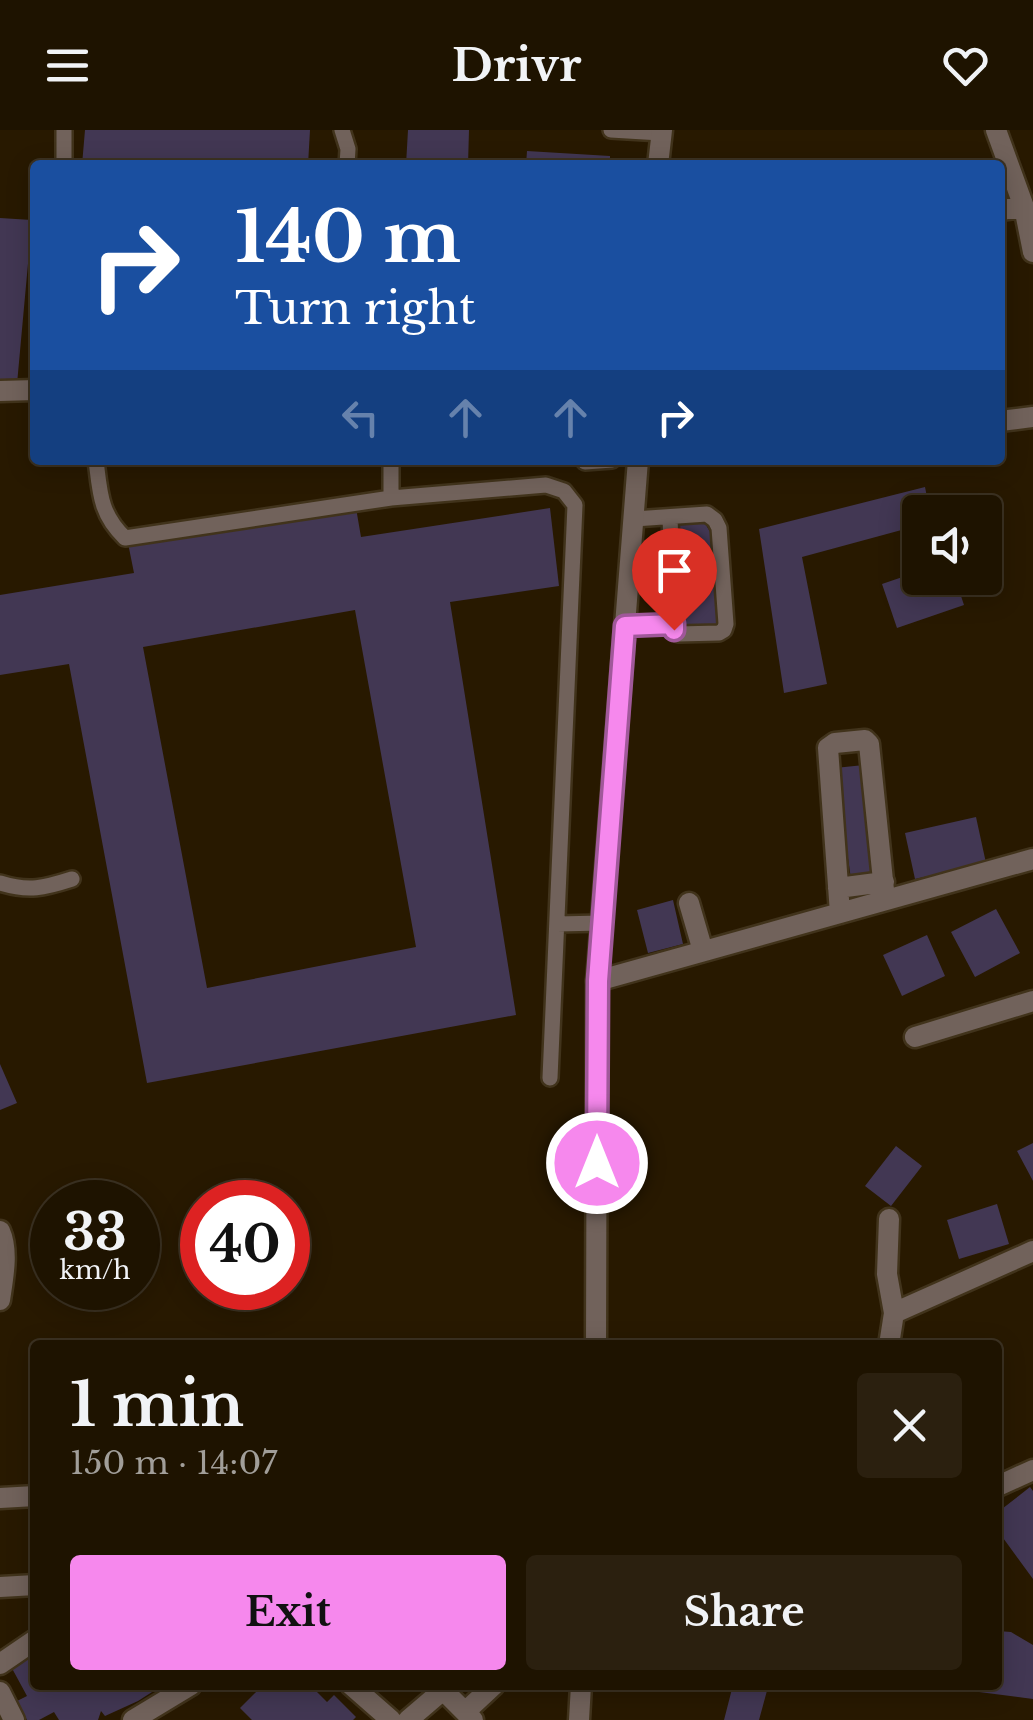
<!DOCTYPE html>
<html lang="en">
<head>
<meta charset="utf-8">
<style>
  body { margin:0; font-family:"Libre Baskerville",serif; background:#2b200f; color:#f1f3f6; height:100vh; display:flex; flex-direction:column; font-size:38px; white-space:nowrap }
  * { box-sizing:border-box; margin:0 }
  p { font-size:32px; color:#a19e99 }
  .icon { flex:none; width:55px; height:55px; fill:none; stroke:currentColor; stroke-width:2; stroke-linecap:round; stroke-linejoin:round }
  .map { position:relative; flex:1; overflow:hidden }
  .panel { position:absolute; left:30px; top:1210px; width:972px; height:350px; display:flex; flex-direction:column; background:#1e1300; border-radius:10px; box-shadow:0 5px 25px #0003,0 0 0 2px #3c3222 }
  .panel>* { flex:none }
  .hud { position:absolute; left:30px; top:30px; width:975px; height:305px; border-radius:10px; box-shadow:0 5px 25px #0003,0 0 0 2px #3c3222; background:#1a4fa0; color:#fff; overflow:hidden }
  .buttons { position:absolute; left:902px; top:365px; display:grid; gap:20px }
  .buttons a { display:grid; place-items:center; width:100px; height:100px; border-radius:10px; background:#1e1300; box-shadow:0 5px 25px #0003,0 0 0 2px #3c3222; font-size:50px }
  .speed { position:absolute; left:30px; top:1050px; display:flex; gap:20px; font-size:50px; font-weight:700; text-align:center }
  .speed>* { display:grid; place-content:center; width:130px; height:130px; border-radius:50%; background:#1e1300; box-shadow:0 5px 25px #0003,0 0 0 2px #3c3222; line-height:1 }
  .speed small { font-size:25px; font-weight:400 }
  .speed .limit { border:15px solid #d22; background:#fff; color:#111 }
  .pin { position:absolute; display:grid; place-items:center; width:85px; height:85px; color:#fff; margin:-102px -42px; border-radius:50% 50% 50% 0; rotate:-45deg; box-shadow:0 0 10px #0007 }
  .pin .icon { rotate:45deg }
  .me { position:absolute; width:110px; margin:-55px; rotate:0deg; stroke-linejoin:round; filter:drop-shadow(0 0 8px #0008) }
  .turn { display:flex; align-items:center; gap:35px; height:210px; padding:0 40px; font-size:45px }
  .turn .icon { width:130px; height:130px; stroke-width:2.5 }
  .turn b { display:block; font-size:70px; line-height:85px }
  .lanes { display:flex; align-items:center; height:95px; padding:0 40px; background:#0003; justify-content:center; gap:50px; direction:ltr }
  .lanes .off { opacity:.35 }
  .round { display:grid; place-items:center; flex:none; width:105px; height:105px; border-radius:10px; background:#2b200f }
  .summary { display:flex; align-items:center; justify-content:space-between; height:170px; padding:0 40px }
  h1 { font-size:60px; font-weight:800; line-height:75px }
  .cta { display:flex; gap:20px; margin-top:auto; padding:20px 40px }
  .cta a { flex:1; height:115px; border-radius:10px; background:#f688ed; color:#111; font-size:40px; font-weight:800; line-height:115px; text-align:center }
  .cta a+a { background:#2b200f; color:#f1f3f6 }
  header { display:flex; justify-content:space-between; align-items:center; height:130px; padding:0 40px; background:#1e1300; font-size:45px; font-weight:800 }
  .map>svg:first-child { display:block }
  .building { fill:#423753; fill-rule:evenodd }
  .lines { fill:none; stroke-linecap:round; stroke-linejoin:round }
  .service-casing { stroke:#41331b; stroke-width:20 }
  .minor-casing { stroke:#41331b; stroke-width:25 }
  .tertiary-casing { stroke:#41331b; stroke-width:25 }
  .service { stroke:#71625b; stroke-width:15 }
  .minor { stroke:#71625b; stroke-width:20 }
  .tertiary { stroke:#71625b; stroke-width:20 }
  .route-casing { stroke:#a0589a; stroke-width:25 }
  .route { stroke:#f688ed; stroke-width:18 }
</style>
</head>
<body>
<header><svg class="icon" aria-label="menu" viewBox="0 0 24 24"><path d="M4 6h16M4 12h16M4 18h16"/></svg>Drivr<svg class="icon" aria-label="heart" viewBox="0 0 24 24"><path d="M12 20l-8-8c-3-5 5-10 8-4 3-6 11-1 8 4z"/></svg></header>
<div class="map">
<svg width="1033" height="1590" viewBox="0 0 1033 1590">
  <rect width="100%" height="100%" fill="#281900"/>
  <!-- building -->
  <path class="building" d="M85,0h225l-2,35h-226z
    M408,0h61l-1,35h-62z
    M527,21l83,5v9h-84z
    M0,88l32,2 -15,164 -17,-1z
    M925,357l5,25h-10v13l-118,32 25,127 -43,9 -25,-164z
    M356,378l5,29 189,-29 9,78 -109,16 66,413 -369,68 -78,-419 -69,11v-80l134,-22 -6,-30zM355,480l61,337 -209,41 -64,-341z
    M686,389l12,1 8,5 6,10 5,91h-39l-1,-98z
    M920,441v7h35l9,27 -67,23 -15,-44z
    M864,635l12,114h-25l-16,-111z
    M976,687l10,46 -71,16 -10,-46z
    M673,770l10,44 -35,9 -11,-43z
    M996,779l24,44 -45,24 -24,-45z
    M927,805l18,41 -43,20 -19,-41z
    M0,934l17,39 -17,7z
    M1033,1013v38l-16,-30z
    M896,1016l26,20 -31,40 -26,-20z
    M997,1074l12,40 -50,15 -12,-39z
    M1030,1357l3,4v88l-35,-48v-19z
    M998,1501l13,1 22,13v54l-93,-12v-2h58z
    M26,1521l9,17v17h128l-25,16 -33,15 -4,-5 -3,9h-39l-5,-8 -15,8h-12l-10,-19 10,-5 -19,-35z
    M263,1555h47l17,17 7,-7 22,22 -3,3h-101l-12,-12z
    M733,1555h26l9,2 -9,33h-35z"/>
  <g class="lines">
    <!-- service casing -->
    <g class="service-casing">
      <path id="service" d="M342,0l6,19 -1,16
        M611,0l50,3
        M64,35v-35
        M96,330c4,33 4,54 29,78l266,-40v-38
        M585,332l27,-2
        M391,368l155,-13 18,6 11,14 -25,573
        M634,389l73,-5 8,6 4,8 7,96 -2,6 -5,3 -41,1 -4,-4 -4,-113
        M625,496l48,-2
        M0,753c29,9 44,5 72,-4
        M557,794l45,-1"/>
    </g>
    <!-- minor casing -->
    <g class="minor-casing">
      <path id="minor" d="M996,0l28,77 9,45
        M658,35l4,-35
        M1000,80l24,-3
        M1000,291l33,-4
        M838,758l46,-6
        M689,773l14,48
        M840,783l-12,-165 7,-5 30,-3 4,4 16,156
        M597,851l436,-122
        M915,907l118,-36
        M889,1089l-2,55 7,39
        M0,1101c9,20 3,48 0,69
        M889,1215l5,-32 139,-62
        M998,1356l35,-16
        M0,1368l35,-2
        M0,1457l35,-2
        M0,1534l35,-24
        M351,1555l40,35
        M443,1560l30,30
        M0,1562l14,28
        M465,1582l29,-27
        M133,1590l58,-35
        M408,1590l41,-35"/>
    </g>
    <!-- tertiary casing -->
    <g class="tertiary-casing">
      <path id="tertiary" d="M0,261l35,-1
        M596,1215l1,-364 41,-521
        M579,1590l2,-35"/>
    </g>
    <!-- service -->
    <use href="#service" class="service"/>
    <!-- minor -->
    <use href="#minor" class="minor"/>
    <!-- tertiary -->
    <use href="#tertiary" class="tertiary"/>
  </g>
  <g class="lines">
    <!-- route casing -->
    <g class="route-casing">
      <path id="route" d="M597,1033l1,-182 27,-355 49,-2v6"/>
    </g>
    <!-- route -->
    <use href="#route" class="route"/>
  </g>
</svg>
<div class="buttons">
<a><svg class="icon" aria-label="sound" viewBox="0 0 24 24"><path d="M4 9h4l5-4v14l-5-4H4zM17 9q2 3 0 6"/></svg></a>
</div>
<div class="speed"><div>33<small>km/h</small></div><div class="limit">40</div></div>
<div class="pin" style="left:674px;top:500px;background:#d93025"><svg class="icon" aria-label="arrive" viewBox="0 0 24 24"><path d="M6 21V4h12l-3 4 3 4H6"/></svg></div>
<svg class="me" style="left:597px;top:1033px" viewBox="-20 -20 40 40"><circle r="17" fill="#f688ed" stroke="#fff" stroke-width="3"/><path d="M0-11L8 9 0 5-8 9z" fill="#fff"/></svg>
<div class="hud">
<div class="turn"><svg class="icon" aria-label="right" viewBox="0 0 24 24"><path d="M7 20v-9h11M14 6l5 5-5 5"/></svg><div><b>140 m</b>Turn right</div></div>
<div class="lanes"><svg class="icon off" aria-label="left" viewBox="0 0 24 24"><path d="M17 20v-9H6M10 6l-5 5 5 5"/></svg><svg class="icon off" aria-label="ahead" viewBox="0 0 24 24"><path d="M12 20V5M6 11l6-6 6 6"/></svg><svg class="icon off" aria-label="ahead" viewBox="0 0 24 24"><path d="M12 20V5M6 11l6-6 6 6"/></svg><svg class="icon" aria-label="right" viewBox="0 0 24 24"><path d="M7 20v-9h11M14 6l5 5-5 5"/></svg></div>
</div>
<section class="panel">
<div class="summary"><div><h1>1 min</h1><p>150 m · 14:07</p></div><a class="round"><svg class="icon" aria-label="close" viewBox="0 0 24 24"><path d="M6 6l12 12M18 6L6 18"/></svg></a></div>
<div class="cta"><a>Exit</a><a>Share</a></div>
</section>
</div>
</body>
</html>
